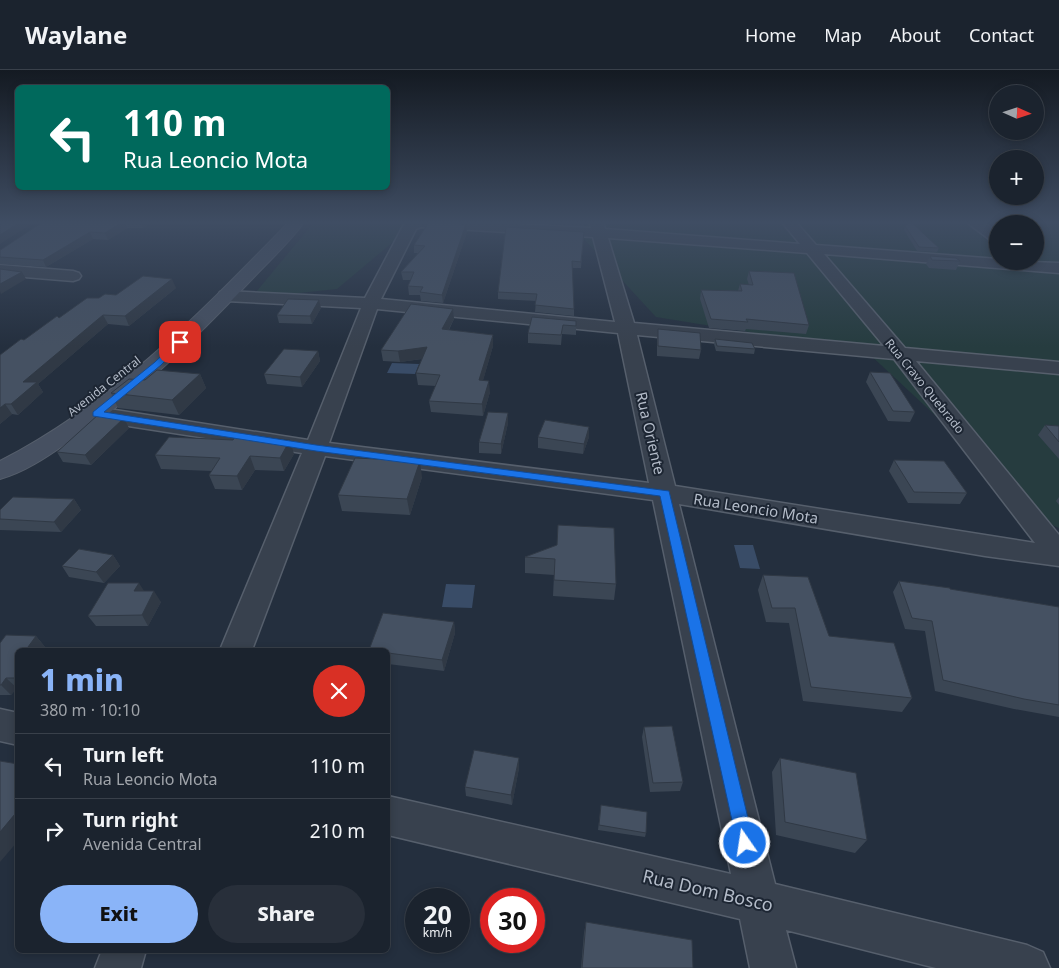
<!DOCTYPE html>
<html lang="en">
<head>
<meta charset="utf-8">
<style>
  body { margin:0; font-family:"Noto Sans",sans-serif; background:#282f3a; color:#f1f3f6; height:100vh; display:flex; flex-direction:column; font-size:19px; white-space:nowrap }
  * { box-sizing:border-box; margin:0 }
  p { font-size:16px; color:#a0a4aa }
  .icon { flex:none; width:28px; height:28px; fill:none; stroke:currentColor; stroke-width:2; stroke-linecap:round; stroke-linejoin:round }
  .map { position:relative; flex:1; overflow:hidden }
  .side { position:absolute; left:15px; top:578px; width:375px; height:305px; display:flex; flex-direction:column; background:#1b232e; border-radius:8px; box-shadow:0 2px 8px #0003,0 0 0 1px #39404a }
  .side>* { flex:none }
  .banner { position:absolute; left:15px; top:15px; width:375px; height:105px; border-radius:8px; box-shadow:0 2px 8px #0003,0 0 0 1px #39404a; background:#00695c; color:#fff; overflow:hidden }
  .needle { width:32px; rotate:93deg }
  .buttons { position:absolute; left:989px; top:15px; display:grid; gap:10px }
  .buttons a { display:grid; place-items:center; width:55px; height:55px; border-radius:50%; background:#1b232e; box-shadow:0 2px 8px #0003,0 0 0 1px #39404a; font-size:25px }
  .speed { position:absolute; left:405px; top:818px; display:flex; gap:10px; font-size:25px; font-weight:700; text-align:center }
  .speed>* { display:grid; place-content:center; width:65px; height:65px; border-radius:50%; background:#1b232e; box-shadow:0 2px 8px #0003,0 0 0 1px #39404a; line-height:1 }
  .speed small { font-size:12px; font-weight:400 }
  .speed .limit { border:8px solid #d22; background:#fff; color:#111 }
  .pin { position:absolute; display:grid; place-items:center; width:42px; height:42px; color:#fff; margin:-21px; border-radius:10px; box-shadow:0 2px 8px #0006 }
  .me { position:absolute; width:55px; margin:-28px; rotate:347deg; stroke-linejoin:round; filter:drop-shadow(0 0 4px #0008) }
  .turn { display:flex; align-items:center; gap:18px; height:105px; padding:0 25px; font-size:22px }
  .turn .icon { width:65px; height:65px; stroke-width:2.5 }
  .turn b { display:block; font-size:35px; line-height:42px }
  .round { display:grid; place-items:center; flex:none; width:52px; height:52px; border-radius:26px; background:#282f3a }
  .headline { display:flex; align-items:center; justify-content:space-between; height:85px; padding:0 25px }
  h1 { font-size:30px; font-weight:800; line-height:38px; color:#8ab4f8 }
  .action { display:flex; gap:10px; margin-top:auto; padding:10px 25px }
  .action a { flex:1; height:58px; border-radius:30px; background:#8ab4f8; color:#111; font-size:20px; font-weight:800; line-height:58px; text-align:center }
  .action a+a { background:#282f3a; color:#f1f3f6 }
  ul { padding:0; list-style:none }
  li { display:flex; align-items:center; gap:15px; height:65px; padding:0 25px; border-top:1px solid #39404a }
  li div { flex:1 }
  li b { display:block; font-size:19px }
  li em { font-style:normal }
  header { display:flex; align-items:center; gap:30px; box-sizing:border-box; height:70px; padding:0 25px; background:#1b232e; border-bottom:1px solid #39404a }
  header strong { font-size:24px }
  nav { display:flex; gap:28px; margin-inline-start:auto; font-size:18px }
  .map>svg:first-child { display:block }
  .green { fill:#263c3f; fill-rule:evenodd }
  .water { fill:#394c67 }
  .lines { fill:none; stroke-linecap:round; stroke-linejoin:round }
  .street-casing { stroke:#565f6c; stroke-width:3 }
  .secondary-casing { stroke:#565f6c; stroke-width:2 }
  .street { fill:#38414e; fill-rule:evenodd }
  .secondary { fill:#465061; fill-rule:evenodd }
  .wall { fill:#3b4654 }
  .shaded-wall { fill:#303945 }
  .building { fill:#455162; stroke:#303945 }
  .route { fill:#1a73e8; stroke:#114b97 }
  .labels { text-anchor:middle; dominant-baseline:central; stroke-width:4; stroke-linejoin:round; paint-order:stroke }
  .far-street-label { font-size:12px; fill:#b4bcc9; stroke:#1d2633 }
  .street-label { font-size:15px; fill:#b4bcc9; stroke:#1d2633 }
  .near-street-label { font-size:18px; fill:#b4bcc9; stroke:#1d2633 }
</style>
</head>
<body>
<header>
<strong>Waylane</strong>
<nav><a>Home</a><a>Map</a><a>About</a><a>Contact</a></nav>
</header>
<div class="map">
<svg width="1059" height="898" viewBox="0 0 1059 898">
  <rect width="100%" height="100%" fill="#242f3e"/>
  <!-- green -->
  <path class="green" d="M315,151h103l-81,68 -86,9z
    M533,151h526v307l-5,-2 -188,-175 -210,-34 -85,-92zM998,154h37v37h-37z"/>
  <!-- water -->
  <path class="water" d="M392,293l27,1 -4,10 -28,-1z
    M734,475h19l7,24 -20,-1z
    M446,514l29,1 -3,23 -30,-1z"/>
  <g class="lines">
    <!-- street casing -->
    <g class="street-casing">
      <path id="street" d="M413,151h42l136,7 -2,-7h14l2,8 195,15 -19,-23h14l21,24 182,14v2l61,2v10l-235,-19 81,94 154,14v12l-143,-13 143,174v31l-74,-10 -306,-52 96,380 252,61 16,7 7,16h-114l-150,-38 10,38h-46l-10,-49 -352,-84v-39l343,78 -78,-374 -328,-44 -73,194h-32l82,-197 -206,-32 -8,-2 -3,-5 3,-5 8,-2 212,33 53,-132 -135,-7 -6,-1 -2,-4 2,-4 6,-1 139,7 38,-72 2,-3zM421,157l172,10 22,85 -234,-23 35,-70zM608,168l199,15 77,93 -250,-23zM377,239l241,24 31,150 -320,-40zM637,265l257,24 141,184 -360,-57z
        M965,151h16l17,11v11l-5,-1z
        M0,195l73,6 6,2 2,3 -2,3 -6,2 -73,-6z
        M0,639l18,4v32l-18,-4z
        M102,880h44l-5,18h-46z"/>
    </g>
    <!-- secondary casing -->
    <g class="secondary-casing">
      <path id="secondary" d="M290,151h15c-14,20 -34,38 -51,56 -58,61 -117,120 -187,166 -20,14 -44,30 -67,36v-18c116,-60 200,-148 290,-240z"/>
    </g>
    <!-- street -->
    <use href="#street" class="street"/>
    <!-- secondary -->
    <use href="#secondary" class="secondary"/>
  </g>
  <!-- wall -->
  <path class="wall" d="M44,151h158l-3,2h-48l-8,5h-16l-19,12 -15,-1 -47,28 -46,-3v-14l2,-1z
    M508,151h76v5l-76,-4z
    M905,156l34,22 -2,4 -20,-1 -13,-21z
    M467,162l-24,71 -22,-2 -1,-6h-11l-1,-9 3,-6h-8l-2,-8 17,-19h-4v-8z
    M584,162l-3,36h-9l2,41v7l-39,-4 1,-11 -38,-2v-7z
    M930,186l30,5 -4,9 -27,-2 -3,-4z
    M749,201l60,54 -3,9 -60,-5 -1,2 -36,-3 -9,-29 1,-9 37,1 2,-7 9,1 -2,-6z
    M176,218l-47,38 -21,-2 -70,60 5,8 -25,23 -6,-1 -12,10v-69l59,-37 40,-20 17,-3z
    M321,238l-9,16 -33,-1 -2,-8z
    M453,239l1,10 -5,11 44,5v11l-10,34 7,12 -7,24 -52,-4 -2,-11 7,-15 -18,-1 -2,-12 6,-14 -22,3 -17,-1 -2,-11z
    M532,247l44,9v9l-14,-1 -1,11 -33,-2v-10z
    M658,259l43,21 -2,9 -42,-3v-17z
    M715,269l40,10 -1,5 -38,-3 -2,-7z
    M318,281l2,10 -18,26 -35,-3 -3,-10z
    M870,302l45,40 -5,10 -22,-1 -22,-39z
    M200,304l6,14 -27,27 -61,-7 -7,-15 34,-13z
    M508,343v10l-7,31 -22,-1v-11z
    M1045,355l14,1v33l-21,-24z
    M589,357v10l-6,17 -45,-6v-11z
    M129,358l-38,37 -28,-3 -6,-10z
    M294,384l-10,17 -29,-1 -13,20 -27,-1 -6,-14 3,-4 -51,-2 -6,-14z
    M894,390l73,33 -7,11 -52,-1 -19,-32z
    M422,407l-12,38 -68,-4 -4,-16z
    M1059,427v8l-3,-4z
    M74,429l7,11 -20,22 -61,-2v-20z
    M557,475l59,39 -2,16 -61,-4 1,-21 -29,-2v-16z
    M113,485l7,11 -16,17 -35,-6 -7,-11z
    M763,505l66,61 83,62 -10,14 -99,-11 -14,-78 -23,-1 -8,-32z
    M899,511l160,26v110l-45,-8 -79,-18 -10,-60 -20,-2 -12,-37z
    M144,521l17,11 -13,24h-52l-8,-10z
    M454,552l1,11 -11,38 -56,-7v-14z
    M36,566l9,11v1h21l2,2h-50v38h-1l-6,7h-11v-52z
    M644,657l39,55 -3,9 -30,1 -8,-55z
    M519,688v10l-7,37 -46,-9 -1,-9z
    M780,688l87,82 -12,13 -79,-18 -4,-63z
    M601,735l45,28 -1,4 -47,-7z
    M586,852l107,46h-112l3,-35z"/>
  <!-- shaded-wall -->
  <path class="shaded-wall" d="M22,151h14l-36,23v-9z
    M124,151l3,7 -19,12 -3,-7z
    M142,151h8l1,2 -8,5 -3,-6z
    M466,154l1,8 -24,71 -1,-8z
    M90,162l3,7 -47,28 -3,-7z
    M22,202l4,7 -25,15 -1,-3v-7z
    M172,209l4,9 -47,38 -4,-10z
    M319,230l2,8 -9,16 -2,-8z
    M453,239l1,10 -11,21 -1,-11z
    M103,245l5,9 -70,60 5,8 -25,23 -7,-11 12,-22z
    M493,265v11l-13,45 -1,-11z
    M427,277l1,11 -28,4 -2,-11z
    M318,281l2,10 -18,26 -2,-10z
    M200,304l6,14 -27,27 -7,-15z
    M489,311l1,11 -7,24 -1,-12z
    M5,334l7,10 -12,10v-16z
    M508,343v10l-7,31v-10z
    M124,348l5,10 -38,37 -6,-10z
    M589,357v10l-6,17 1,-10z
    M290,370l4,14 -10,17 -4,-13z
    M250,386l5,14 -13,20 -5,-14z
    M420,391l2,16 -12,38 -3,-16z
    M74,429l7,11 -20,22 -7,-10z
    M113,485l7,11 -16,17 -8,-11z
    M139,513l7,11 -12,-3z
    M154,521l7,11 -13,24 -6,-11z
    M454,552l1,11 -11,38 -2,-11z
    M36,566l9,11 -2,3 -15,-3z
    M6,608l11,10 -6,7 -10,-10z
    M519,688v10l-7,37 -1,-10z
    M15,744l3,1v26l-18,21v-30z"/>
  <!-- building -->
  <path class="building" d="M0,151h22l-22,14z
    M44,151h98l-2,1 -16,-1 -19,12 -15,-1 -47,28 -43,-3v-7l2,-1z
    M910,151l29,27 -20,-1 -14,-21z
    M429,152l37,2 -24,71 -22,-3 3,-5 -15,-1 6,-14h-13l24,-26 -11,-1z
    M506,157l78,5 -3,30 -9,-1 2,48 -39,-4 2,-11 -39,-2z
    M930,186l26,2 4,3 -28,-1z
    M0,199l22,3 -22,12z
    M749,201l45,2 15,52 -63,-6 2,3 -37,-3 -10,-29 41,1 -2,-7 13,1z
    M143,206l29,3 -47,37 -22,-1 -80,67h14l-26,22h-6l-5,4v-53l21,-16 3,1 33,-24 2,2 28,-20h12l6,-4 11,1z
    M288,229l31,1 -9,16 -33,-1z
    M411,234l42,5 -11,20 51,6 -14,45 10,1 -7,23 -53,-3 11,-26 -24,-2 11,-26 -29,4 -17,-1z
    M532,247l44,4v5l-13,-1 -2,10 -33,-2z
    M658,259l42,4 1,17 -43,-4z
    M715,269l37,4 3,6 -38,-3z
    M284,279l34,2 -18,26 -36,-3z
    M157,300l43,4 -28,26 -61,-7 18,-14 16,1z
    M870,302l20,1 25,39 -22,-1z
    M488,342l20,1 -7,31 -22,-2z
    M99,344l25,4 -39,37 -28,-3z
    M545,350l44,7 -5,17 -46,-7z
    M1045,355l14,1v16z
    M236,365l54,5 -10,18 -30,-2 -13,20 -28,-1 11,-17 -65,-3 14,-18 64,3z
    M355,388l65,3 -13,38 -69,-4z
    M894,390l50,1 23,32 -53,-1z
    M13,427l61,2 -20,23 -54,-3v-9z
    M558,455l56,3 2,56 -62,-4 1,-21 -30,-2 32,-12z
    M79,479l34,6 -17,17 -34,-6z
    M763,505l45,2 21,59 65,7 18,55 -101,-11 -16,-79h-23z
    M899,511l51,7v1l109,18v98l-35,-6 -81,-19 -11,-59 -20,-3z
    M108,513h31l-5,8h20l-12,24 -54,1z
    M383,543l71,9 -12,38 -54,-7v-3h-19z
    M6,565l30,1 -8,11 38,1 -1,2h-47v28h-12l-5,7h-1v-42z
    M672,656l11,56 -30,1 -9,-56z
    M474,680l45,8 -8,37 -46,-8z
    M780,688l76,15 11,67 -82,-18z
    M0,691l18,3v50h-3l-15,18z
    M601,735l46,7 -1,21 -47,-8z
    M586,852l106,18 1,28h-111z"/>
  <!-- sky -->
  <linearGradient id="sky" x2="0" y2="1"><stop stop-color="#141a22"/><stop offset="0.55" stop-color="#3f4d63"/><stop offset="1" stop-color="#3f4d63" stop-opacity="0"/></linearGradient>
  <rect width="1059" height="277" fill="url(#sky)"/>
  <!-- route -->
  <path class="route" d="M177,271l7,1 -23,23 -57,47 212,33 353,46 85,352 -3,7 -6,2 -6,-2 -2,-7 -77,-347 -344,-45 -223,-35v-4l62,-50z"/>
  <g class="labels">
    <!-- far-street labels -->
    <g class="far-street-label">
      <text transform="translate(104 316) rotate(-38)">Avenida Central</text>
      <text transform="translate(925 316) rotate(51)">Rua Cravo Quebrado</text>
    </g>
    <!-- street labels -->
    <g class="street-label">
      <text transform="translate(651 363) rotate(77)">Rua Oriente</text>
      <text transform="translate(756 438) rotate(9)">Rua Leoncio Mota</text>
    </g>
    <!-- near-street labels -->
    <g class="near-street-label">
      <text transform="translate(708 820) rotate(13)">Rua Dom Bosco</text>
    </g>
  </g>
</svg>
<div class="buttons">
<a><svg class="needle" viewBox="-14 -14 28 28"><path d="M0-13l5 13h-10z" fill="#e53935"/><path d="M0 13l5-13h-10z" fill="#a0a4aa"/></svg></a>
<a>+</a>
<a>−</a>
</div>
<div class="speed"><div>20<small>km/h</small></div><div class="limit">30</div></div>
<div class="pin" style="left:180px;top:272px;background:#d93025"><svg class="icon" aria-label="arrive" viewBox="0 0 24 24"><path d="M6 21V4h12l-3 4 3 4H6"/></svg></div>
<svg class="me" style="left:745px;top:773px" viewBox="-20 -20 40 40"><circle r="17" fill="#1a73e8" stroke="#fff" stroke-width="3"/><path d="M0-11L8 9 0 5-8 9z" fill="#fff"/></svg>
<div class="banner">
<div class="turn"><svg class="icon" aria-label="left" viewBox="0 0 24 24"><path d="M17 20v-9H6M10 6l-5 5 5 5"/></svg><div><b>110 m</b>Rua Leoncio Mota</div></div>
</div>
<section class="side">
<div class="headline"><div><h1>1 min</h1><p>380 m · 10:10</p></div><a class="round" style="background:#d93025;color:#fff"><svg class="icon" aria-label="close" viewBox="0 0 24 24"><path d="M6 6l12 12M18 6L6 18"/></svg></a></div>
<ul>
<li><svg class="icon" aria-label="left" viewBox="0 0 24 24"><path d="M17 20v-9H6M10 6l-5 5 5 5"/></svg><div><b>Turn left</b><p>Rua Leoncio Mota</p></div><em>110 m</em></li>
<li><svg class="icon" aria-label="right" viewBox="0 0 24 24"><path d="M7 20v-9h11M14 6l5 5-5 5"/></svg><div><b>Turn right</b><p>Avenida Central</p></div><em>210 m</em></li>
</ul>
<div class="action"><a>Exit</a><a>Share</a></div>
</section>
</div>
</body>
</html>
